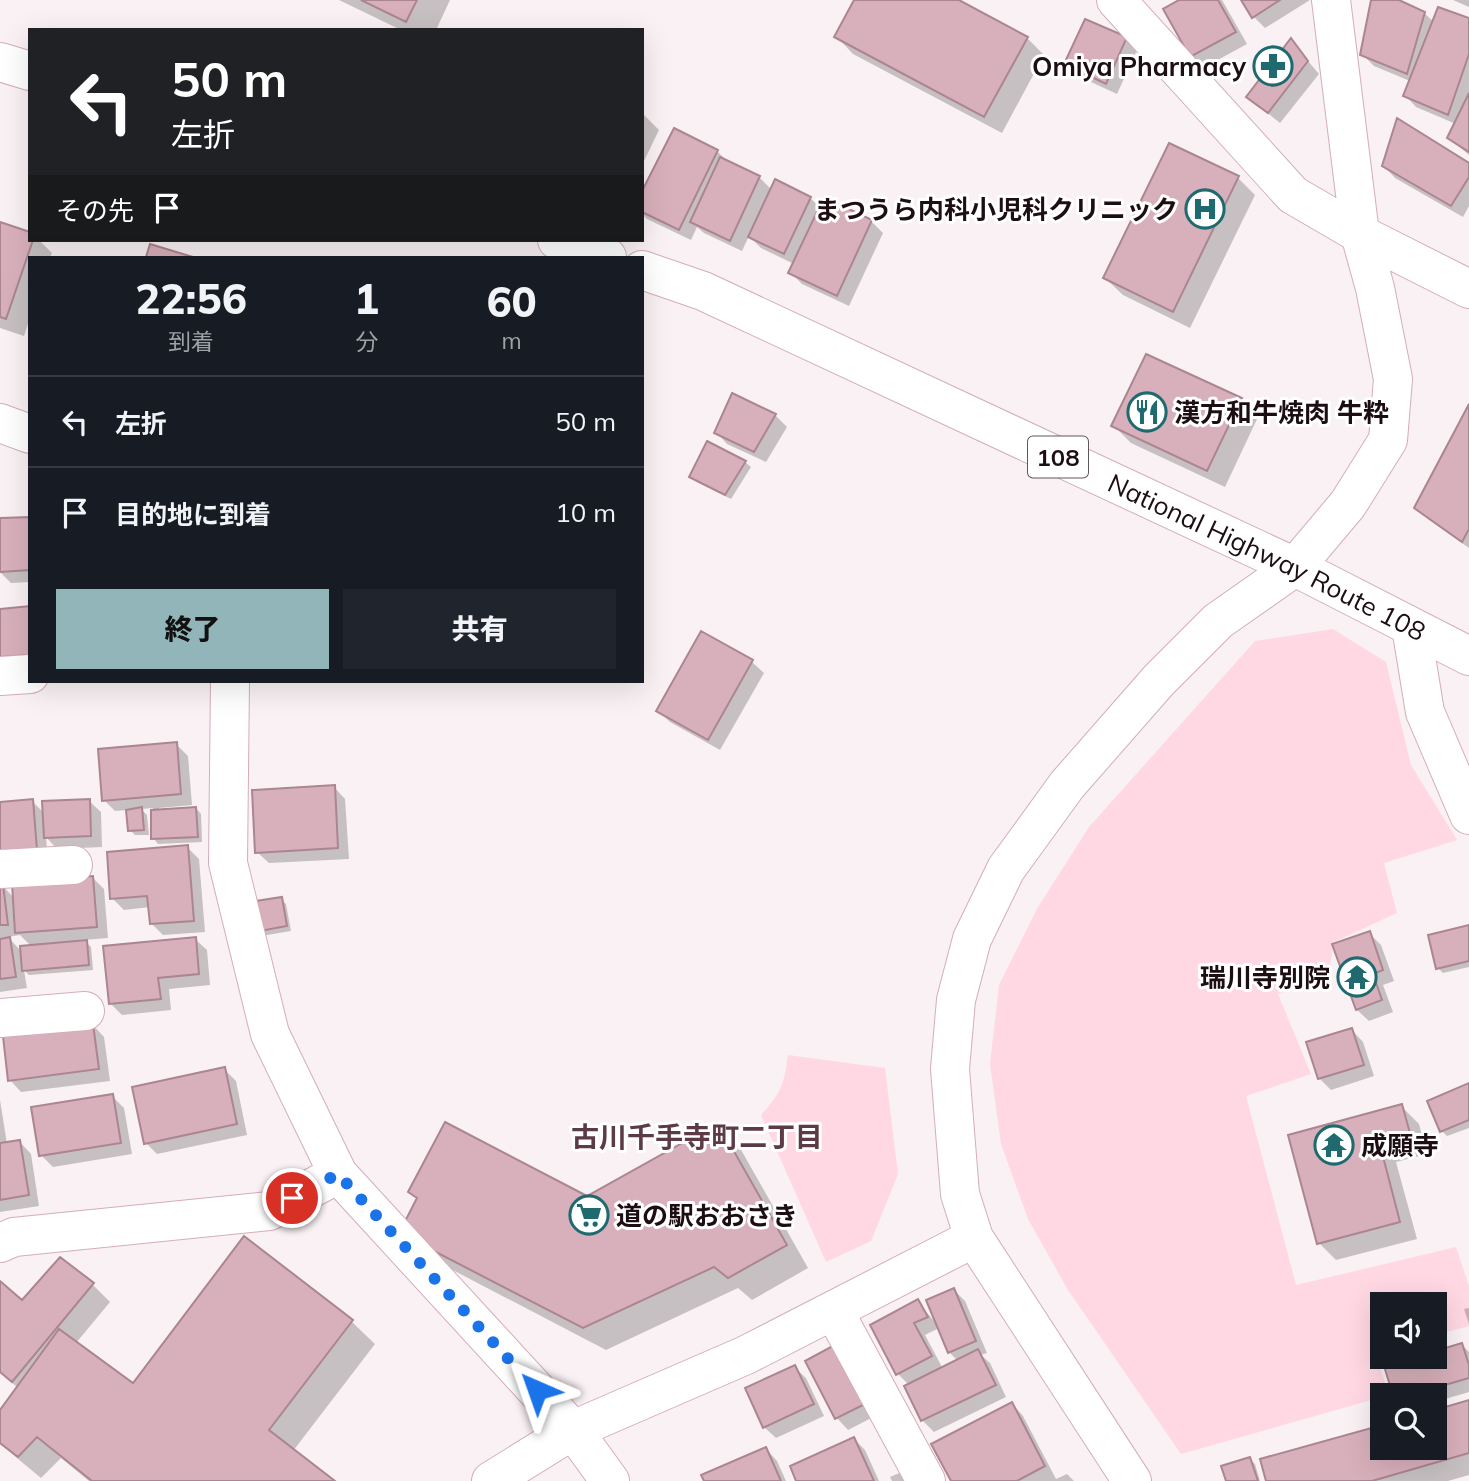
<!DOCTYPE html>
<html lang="ja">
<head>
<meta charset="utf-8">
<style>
  body { margin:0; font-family:Mulish,"Noto Sans JP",sans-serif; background:#20242c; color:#f1f3f6; height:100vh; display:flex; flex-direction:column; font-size:26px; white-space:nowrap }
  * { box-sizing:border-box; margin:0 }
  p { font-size:23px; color:#9ea1a6 }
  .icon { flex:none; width:38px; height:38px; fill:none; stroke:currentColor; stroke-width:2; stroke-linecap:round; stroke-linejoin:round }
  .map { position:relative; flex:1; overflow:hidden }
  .panel { position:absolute; left:28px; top:256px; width:616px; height:427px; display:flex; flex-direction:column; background:#171b24; border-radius:0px; box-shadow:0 7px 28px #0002 }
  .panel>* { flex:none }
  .banner { position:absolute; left:28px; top:28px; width:616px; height:214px; border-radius:0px; box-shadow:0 7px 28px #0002; background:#202124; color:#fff; overflow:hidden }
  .buttons { position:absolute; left:1370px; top:1292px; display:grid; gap:14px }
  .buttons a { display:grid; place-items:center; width:77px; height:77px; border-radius:0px; background:#171b24; box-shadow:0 7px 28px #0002; font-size:35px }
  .pin { position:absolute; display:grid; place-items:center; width:60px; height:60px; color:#fff; margin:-30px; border:4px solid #fff; border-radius:50%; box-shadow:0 2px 7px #0007 }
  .me { position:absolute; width:77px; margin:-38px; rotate:317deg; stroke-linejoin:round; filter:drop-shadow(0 0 5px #0008) }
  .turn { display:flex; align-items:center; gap:24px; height:147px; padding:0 28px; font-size:32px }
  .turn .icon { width:91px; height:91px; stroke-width:2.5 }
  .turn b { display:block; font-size:49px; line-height:60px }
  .then { display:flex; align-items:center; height:66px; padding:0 28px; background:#0003; gap:14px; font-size:26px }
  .eta { display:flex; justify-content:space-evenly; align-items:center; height:119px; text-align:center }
  .eta b { font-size:42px; font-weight:800; line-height:49px }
  .cta { display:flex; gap:14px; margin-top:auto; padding:14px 28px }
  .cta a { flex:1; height:80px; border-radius:0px; background:#92b5b9; color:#111; font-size:28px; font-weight:800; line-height:80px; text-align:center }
  .cta a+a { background:#20242c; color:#f1f3f6 }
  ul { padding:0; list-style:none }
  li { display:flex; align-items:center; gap:21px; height:91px; padding:0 28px; border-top:2px solid #363941 }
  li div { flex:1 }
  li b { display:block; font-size:26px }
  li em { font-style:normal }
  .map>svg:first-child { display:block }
  .green { fill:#ffd8e3 }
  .shadow { fill:#0003; fill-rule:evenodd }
  .building { fill:#d8b0bb; stroke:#ab8590; stroke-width:2 }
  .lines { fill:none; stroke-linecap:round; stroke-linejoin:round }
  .minor-casing { stroke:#d5adb9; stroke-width:40 }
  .highway-casing { stroke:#d5adb9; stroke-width:40 }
  .minor { stroke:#fff; stroke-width:38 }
  .highway { stroke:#fff; stroke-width:38 }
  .route { stroke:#1a73e8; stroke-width:12; stroke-dasharray:0 21.6 }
  .labels { text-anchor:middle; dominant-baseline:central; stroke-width:6; stroke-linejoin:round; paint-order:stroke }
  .shield { fill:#fff; stroke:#605659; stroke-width:2 }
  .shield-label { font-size:24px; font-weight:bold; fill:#1c0e12 }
  .poi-label { font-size:26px; font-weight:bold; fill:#1c0e12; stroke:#fff; text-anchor:end }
  .street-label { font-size:26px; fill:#1c0e12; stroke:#fff }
  .neighbourhood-label { font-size:28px; font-weight:bold; fill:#5d3b46; stroke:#fff }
</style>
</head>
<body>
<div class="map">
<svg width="1469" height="1481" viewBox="0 0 1469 1481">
  <rect width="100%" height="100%" fill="#f9f1f3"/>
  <!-- green -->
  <path class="green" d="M1333,629l53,33 25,103 46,75 -73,23 13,50 -63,29 -6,34 -50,18 33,80 -65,22 50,189 160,-38 13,39v40l-34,9v-31h-53v46l-7,2 14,43h-7v2l-201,57 -113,-164 -40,-71 -27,-75 -11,-80 9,-79 39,-78 51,-80 166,-186z
    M788,1055l97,13 13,106 -27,67 -45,21 -65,-147c21,-23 23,-31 27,-60z"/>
  <!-- shadow -->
  <path class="shadow" d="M339,0h111l-14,30h-35z
    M856,0h99l72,38 17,17 -42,78 -149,-79 -17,-18z
    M1183,0h39l25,44 -44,24 -11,-12z
    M1243,0h67l-45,28 -11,-11z
    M1372,0h23l29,13 10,9 35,-2v135l-20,-17 7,-14 -40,-17 -11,-12 5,-14 -36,-15 -12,-12z
    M1469,0v7l-16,-7z
    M1125,39l12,11 -20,44 -39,-18 -12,-12z
    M1291,41l28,33 -39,49 -32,-26z
    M642,113l17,17 -17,35z
    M717,151l12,12 30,14 13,13 38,8 11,10 50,13 12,12 -34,73 -47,-22 -12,-12 4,-8 -33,-16 -12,-12 -7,15 -38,-18 -7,-6 -6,13 -44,-21 -5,-5v-19z
    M1469,165v41l-6,11 -68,-39 -11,-12z
    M1238,178l17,17 -65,133 -67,-33 -18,-17z
    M0,224l30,16h9l13,13 -2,4h-20v61l-6,18 -24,-8z
    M1241,400l17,17 -33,70 -94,-44 -17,-17z
    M1469,408v140l-41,-29 -12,-11z
    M775,415l12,12 -21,35 -39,-18 -11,-12z
    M708,443l37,19 6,5 -20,32 -34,-17 -6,-5z
    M30,518v64l-19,1 -11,-11v-52z
    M702,633l50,29 12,11 -44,77 -50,-28 -12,-11z
    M176,744l12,12 4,49 -33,3v3l37,-3 5,6 1,28 -44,2 -5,-6v-30l-12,1 6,6 2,20h-14l-5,-5 -2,-20 -13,1 -11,-11z
    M334,787l11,12 4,60 -80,4 -12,-11z
    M32,801l12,12 45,-12 12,11 1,35 -45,2 -11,-12 2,24 -48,-14v-44z
    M187,847l12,12 6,73 -42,3 -12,-12 -1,-16 -26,3 -12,-12z
    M93,878l11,11 4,49 -24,2 7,7 2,23 -64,5 -5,-5 3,18 -27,4v-105l3,-1 11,12zM20,935l11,11 -9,6 -14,-15z
    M281,899l5,5 5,27 -30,5z
    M1469,927v40l-26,6 -5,-5z
    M1369,933l12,12 13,36 -11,4 10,27 -24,9 -12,-11z
    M195,939l12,11 3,35 -41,4 2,21 -49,5 -12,-12z
    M93,1025l11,12 6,44 -89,11 -11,-12z
    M1352,1030l11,12 11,34 -43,14 -12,-12z
    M224,1069l12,12 11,54 -90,19 -11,-11z
    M1469,1085v43l-22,8 -5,-5z
    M112,1096l12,12 8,46 -79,13 -12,-12z
    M0,1100l7,44 13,-2 11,12 8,52 -39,6z
    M1401,1106l18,18 8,30 -31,8 21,77 -81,21 -17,-17z
    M718,1126l22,22 68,120 -56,32 -14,-12 -132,62 -182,-95 -6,-55 -8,-8 177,6z
    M244,1238l108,84 23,22 -82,107 40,30h-244l-28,-23 -20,20 -41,-34v-31l18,-25 -18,-16v-89l22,19 71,-17 17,17 -34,41 58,42z
    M954,1290l11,11 22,52 -6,2 9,8 16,34 -72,35 -12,-12 -13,-35 -11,-11 -26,-48 46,-24 16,19zM939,1328l10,24 9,9 -15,8 -18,-34z
    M1469,1308v16l-5,-15z
    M1462,1345l7,7v40l-34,10v-7h-40l40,-39v-3z
    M807,1361l74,52 -33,17 -11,-12z
    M794,1367l12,11 18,38 -48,22 -12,-11z
    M1469,1402v73l-21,6h-180l-6,-20 120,-34v20h53v-35z
    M1012,1404l11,12 33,63 11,-5 7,7h-121z
    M854,1439l11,11 14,31h-81z
    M766,1449l11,12 9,20h-80z
    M1250,1459l5,5 5,17h-32z
    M909,1469l8,12h-25l-2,-4z"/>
  <!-- building -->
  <path class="building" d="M361,0h56l-11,22z
    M854,0h105l69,37 -44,80 -150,-80z
    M1179,0h39l18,32 -46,25 -27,-48z
    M1241,0h39l-28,18z
    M1371,0h28l26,12 -18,62 -47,-19z
    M1438,7l31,11v36l-21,61 -45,-19z
    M1085,19l42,18 -21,47 -42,-20z
    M1291,38l17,23 -40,52 -22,-16z
    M1469,93v59l-22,-14z
    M1397,118l72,45v14l-18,29 -69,-40z
    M674,128l44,22 -39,80 -37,-18v-21z
    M1169,143l70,33 -66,136 -70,-34z
    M720,157l40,19 -30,65 -40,-19z
    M775,179l36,18 -27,57 -36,-17z
    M824,197l48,23 -35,76 -49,-23z
    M0,222l30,10v8h3l-27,79 -6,-2z
    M150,244l43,13h-47z
    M1146,354l96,44 -35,73 -96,-45z
    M732,393l44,21 -22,38 -40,-19z
    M1469,404v125l-7,13 -48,-34z
    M707,441l39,20 -21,34 -36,-18z
    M30,517v53l-30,2v-54z
    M30,606v49l-30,2v-48z
    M701,631l52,29 -45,80 -52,-29z
    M177,742l4,52 -79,7 -4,-52z
    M335,785l3,63 -83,5 -3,-63z
    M33,799l4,51 -37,3v-51z
    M90,799l1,37 -47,2 -2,-37z
    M142,807l2,23 -16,1 -2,-21z
    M196,807l2,30 -47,2v-29z
    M188,845l6,76 -44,3 -3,-28 -37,3 -3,-47z
    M93,876l4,51 -82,6 -3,-50z
    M3,884l5,41h-8v-40z
    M282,897l5,29 -33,6 -5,-30z
    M1469,925v36l-33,8 -8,-34z
    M1370,931l13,39 -10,4 9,26 -26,10 -24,-66z
    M10,937l6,40 -16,2v-40z
    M196,937l3,37 -41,4 3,21 -52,5 -6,-58z
    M87,940l2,25 -67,6 -2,-25z
    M93,1024l6,45 -91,12 -5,-45z
    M1352,1028l12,37 -46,14 -12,-37z
    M225,1067l12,57 -93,20 -12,-57z
    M1469,1083v37l-29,12 -13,-31z
    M113,1094l8,49 -82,13 -8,-49z
    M1402,1104l9,33 -31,8 20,77 -83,22 -29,-109z
    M445,1122l142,74 131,-73 69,122 -59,33 -14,-11 -131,61 -184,-95 18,-35 -9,-6z
    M20,1140l9,55 -29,5v-57z
    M244,1236l109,84 -84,110 66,51h-243l-55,-44 -19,20 -18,-14v-33l59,-81 74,54z
    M60,1257l34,26 -82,99 -12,-10v-91l22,19z
    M954,1288l22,53 -28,12 -22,-53z
    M918,1299l10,18 -14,6 18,33 -36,19 -26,-50z
    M840,1342l31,59 -36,18 -30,-58z
    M1462,1343l7,22v13l-58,17h-18l-9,-29 34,-10h17v-5z
    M978,1349l18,36 -75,36 -17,-35z
    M795,1365l19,39 -51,24 -18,-40z
    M1469,1400v53l-97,28h-106l-6,-22 122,-34v22h53v-37z
    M1012,1402l33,64 -28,15h-66l-20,-37z
    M854,1437l20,44h-78l-6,-15z
    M766,1447l15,34h-77l-3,-6z
    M1250,1457l8,24h-32l-5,-15z"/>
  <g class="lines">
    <!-- minor casing -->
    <g class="minor-casing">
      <path id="minor" d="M1116,0l177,195 67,39 109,55
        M0,423l30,11
        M1411,627l14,85 44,103
        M0,676l30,-2
        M230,681l-2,182 42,171 68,140
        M0,869l73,-4
        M0,1018l85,-7
        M0,1243l14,-6 255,-26 69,-37 235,256 37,51
        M834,1311l92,170
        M491,1481l82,-51 173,-75 228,-117
        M1132,1481l-158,-243 -14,-44 -10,-125 6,-69 16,-61 34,-70 61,-84 92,-105 59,-59 77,-54 53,-63 40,-64 5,-61 -18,-91 -15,-54 -29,-234"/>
    </g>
    <!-- highway casing -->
    <g class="highway-casing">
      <g id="highway">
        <path d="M0,62l30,9"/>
        <path d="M557,240l50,17"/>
        <path id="s1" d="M642,270l61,21 592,276 174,89"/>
      </g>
    </g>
    <!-- minor -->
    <use href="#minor" class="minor"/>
    <!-- highway -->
    <use href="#highway" class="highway"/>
  </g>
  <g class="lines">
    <!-- route -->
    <path class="route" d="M292,1198l46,-24 199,216"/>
  </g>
  <!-- icons -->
  <defs>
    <g id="pharmacy-ring" transform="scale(2.0125)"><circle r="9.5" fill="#fff" stroke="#1e6a6e" stroke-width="1.5"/><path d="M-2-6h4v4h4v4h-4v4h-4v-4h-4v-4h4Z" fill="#1e6a6e"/></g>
    <g id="hospital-ring" transform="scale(2.0125)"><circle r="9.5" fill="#fff" stroke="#1e6a6e" stroke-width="1.5"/><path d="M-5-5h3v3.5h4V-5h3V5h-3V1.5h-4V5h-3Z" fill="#1e6a6e"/></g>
    <g id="restaurant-ring" transform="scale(2.0125)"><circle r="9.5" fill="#fff" stroke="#1e6a6e" stroke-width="1.5"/><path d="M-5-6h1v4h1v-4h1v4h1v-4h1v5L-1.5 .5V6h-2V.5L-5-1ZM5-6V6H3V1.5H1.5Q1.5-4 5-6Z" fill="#1e6a6e"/></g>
    <g id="temple-ring" transform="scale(2.0125)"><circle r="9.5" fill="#fff" stroke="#1e6a6e" stroke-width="1.5"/><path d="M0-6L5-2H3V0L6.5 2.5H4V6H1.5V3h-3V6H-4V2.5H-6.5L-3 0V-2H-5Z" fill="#1e6a6e"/></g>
    <g id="supermarket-ring" transform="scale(2.0125)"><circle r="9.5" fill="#fff" stroke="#1e6a6e" stroke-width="1.5"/><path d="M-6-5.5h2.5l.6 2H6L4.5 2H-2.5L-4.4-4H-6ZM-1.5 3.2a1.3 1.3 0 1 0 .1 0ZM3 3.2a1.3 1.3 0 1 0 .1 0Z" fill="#1e6a6e"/></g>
  </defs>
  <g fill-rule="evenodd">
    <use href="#pharmacy-ring" x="1273" y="66"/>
    <use href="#hospital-ring" x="1205" y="209"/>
    <use href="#restaurant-ring" x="1147" y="412"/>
    <use href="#temple-ring" x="1357" y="977"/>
    <use href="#temple-ring" x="1334" y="1145"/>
    <use href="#supermarket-ring" x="589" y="1215"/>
  </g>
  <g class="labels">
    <!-- shield labels -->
    <rect class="shield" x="1028" y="436.5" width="60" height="41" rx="5"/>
    <g class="shield-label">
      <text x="1058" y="457">108</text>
    </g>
    <!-- poi labels -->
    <g class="poi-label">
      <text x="1246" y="66">Omiya Pharmacy</text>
      <text x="1178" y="209">まつうら内科小児科クリニック</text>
      <text x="1174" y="412" text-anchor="start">漢方和牛焼肉 牛粋</text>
      <text x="1330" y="977">瑞川寺別院</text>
      <text x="1361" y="1145" text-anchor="start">成願寺</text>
      <text x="616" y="1215" text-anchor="start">道の駅おおさき</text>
    </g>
    <!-- street labels -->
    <g class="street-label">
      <text stroke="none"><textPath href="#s1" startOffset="688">National Highway Route 108</textPath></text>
    </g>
    <!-- neighbourhood labels -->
    <g class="neighbourhood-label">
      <text x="697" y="1136">古川千手寺町二丁目</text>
    </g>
  </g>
</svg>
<div class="buttons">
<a><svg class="icon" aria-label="sound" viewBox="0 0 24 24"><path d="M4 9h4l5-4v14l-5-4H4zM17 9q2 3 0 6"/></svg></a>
<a><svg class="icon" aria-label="search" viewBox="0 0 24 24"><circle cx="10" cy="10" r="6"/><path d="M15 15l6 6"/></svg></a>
</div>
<div class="pin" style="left:292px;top:1198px;background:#d93025"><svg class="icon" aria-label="arrive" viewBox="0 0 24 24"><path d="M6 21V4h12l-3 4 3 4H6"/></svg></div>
<svg class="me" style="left:537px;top:1390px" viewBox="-20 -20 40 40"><path d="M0-17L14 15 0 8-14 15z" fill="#1a73e8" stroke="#fff" stroke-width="4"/></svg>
<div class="banner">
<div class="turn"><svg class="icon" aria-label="left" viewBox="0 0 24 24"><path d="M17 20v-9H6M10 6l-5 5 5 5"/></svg><div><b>50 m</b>左折</div></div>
<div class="then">その先<svg class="icon" aria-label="arrive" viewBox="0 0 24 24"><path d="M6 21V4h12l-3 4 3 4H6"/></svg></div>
</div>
<section class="panel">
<div class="eta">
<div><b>22:56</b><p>到着</p></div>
<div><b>1</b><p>分</p></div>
<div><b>60</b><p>m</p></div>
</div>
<ul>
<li><svg class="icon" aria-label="left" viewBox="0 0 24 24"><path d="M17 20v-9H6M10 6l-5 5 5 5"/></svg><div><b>左折</b></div><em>50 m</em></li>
<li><svg class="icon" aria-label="arrive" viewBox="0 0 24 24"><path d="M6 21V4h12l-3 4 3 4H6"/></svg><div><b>目的地に到着</b></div><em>10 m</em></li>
</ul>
<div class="cta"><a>終了</a><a>共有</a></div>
</section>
</div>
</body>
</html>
